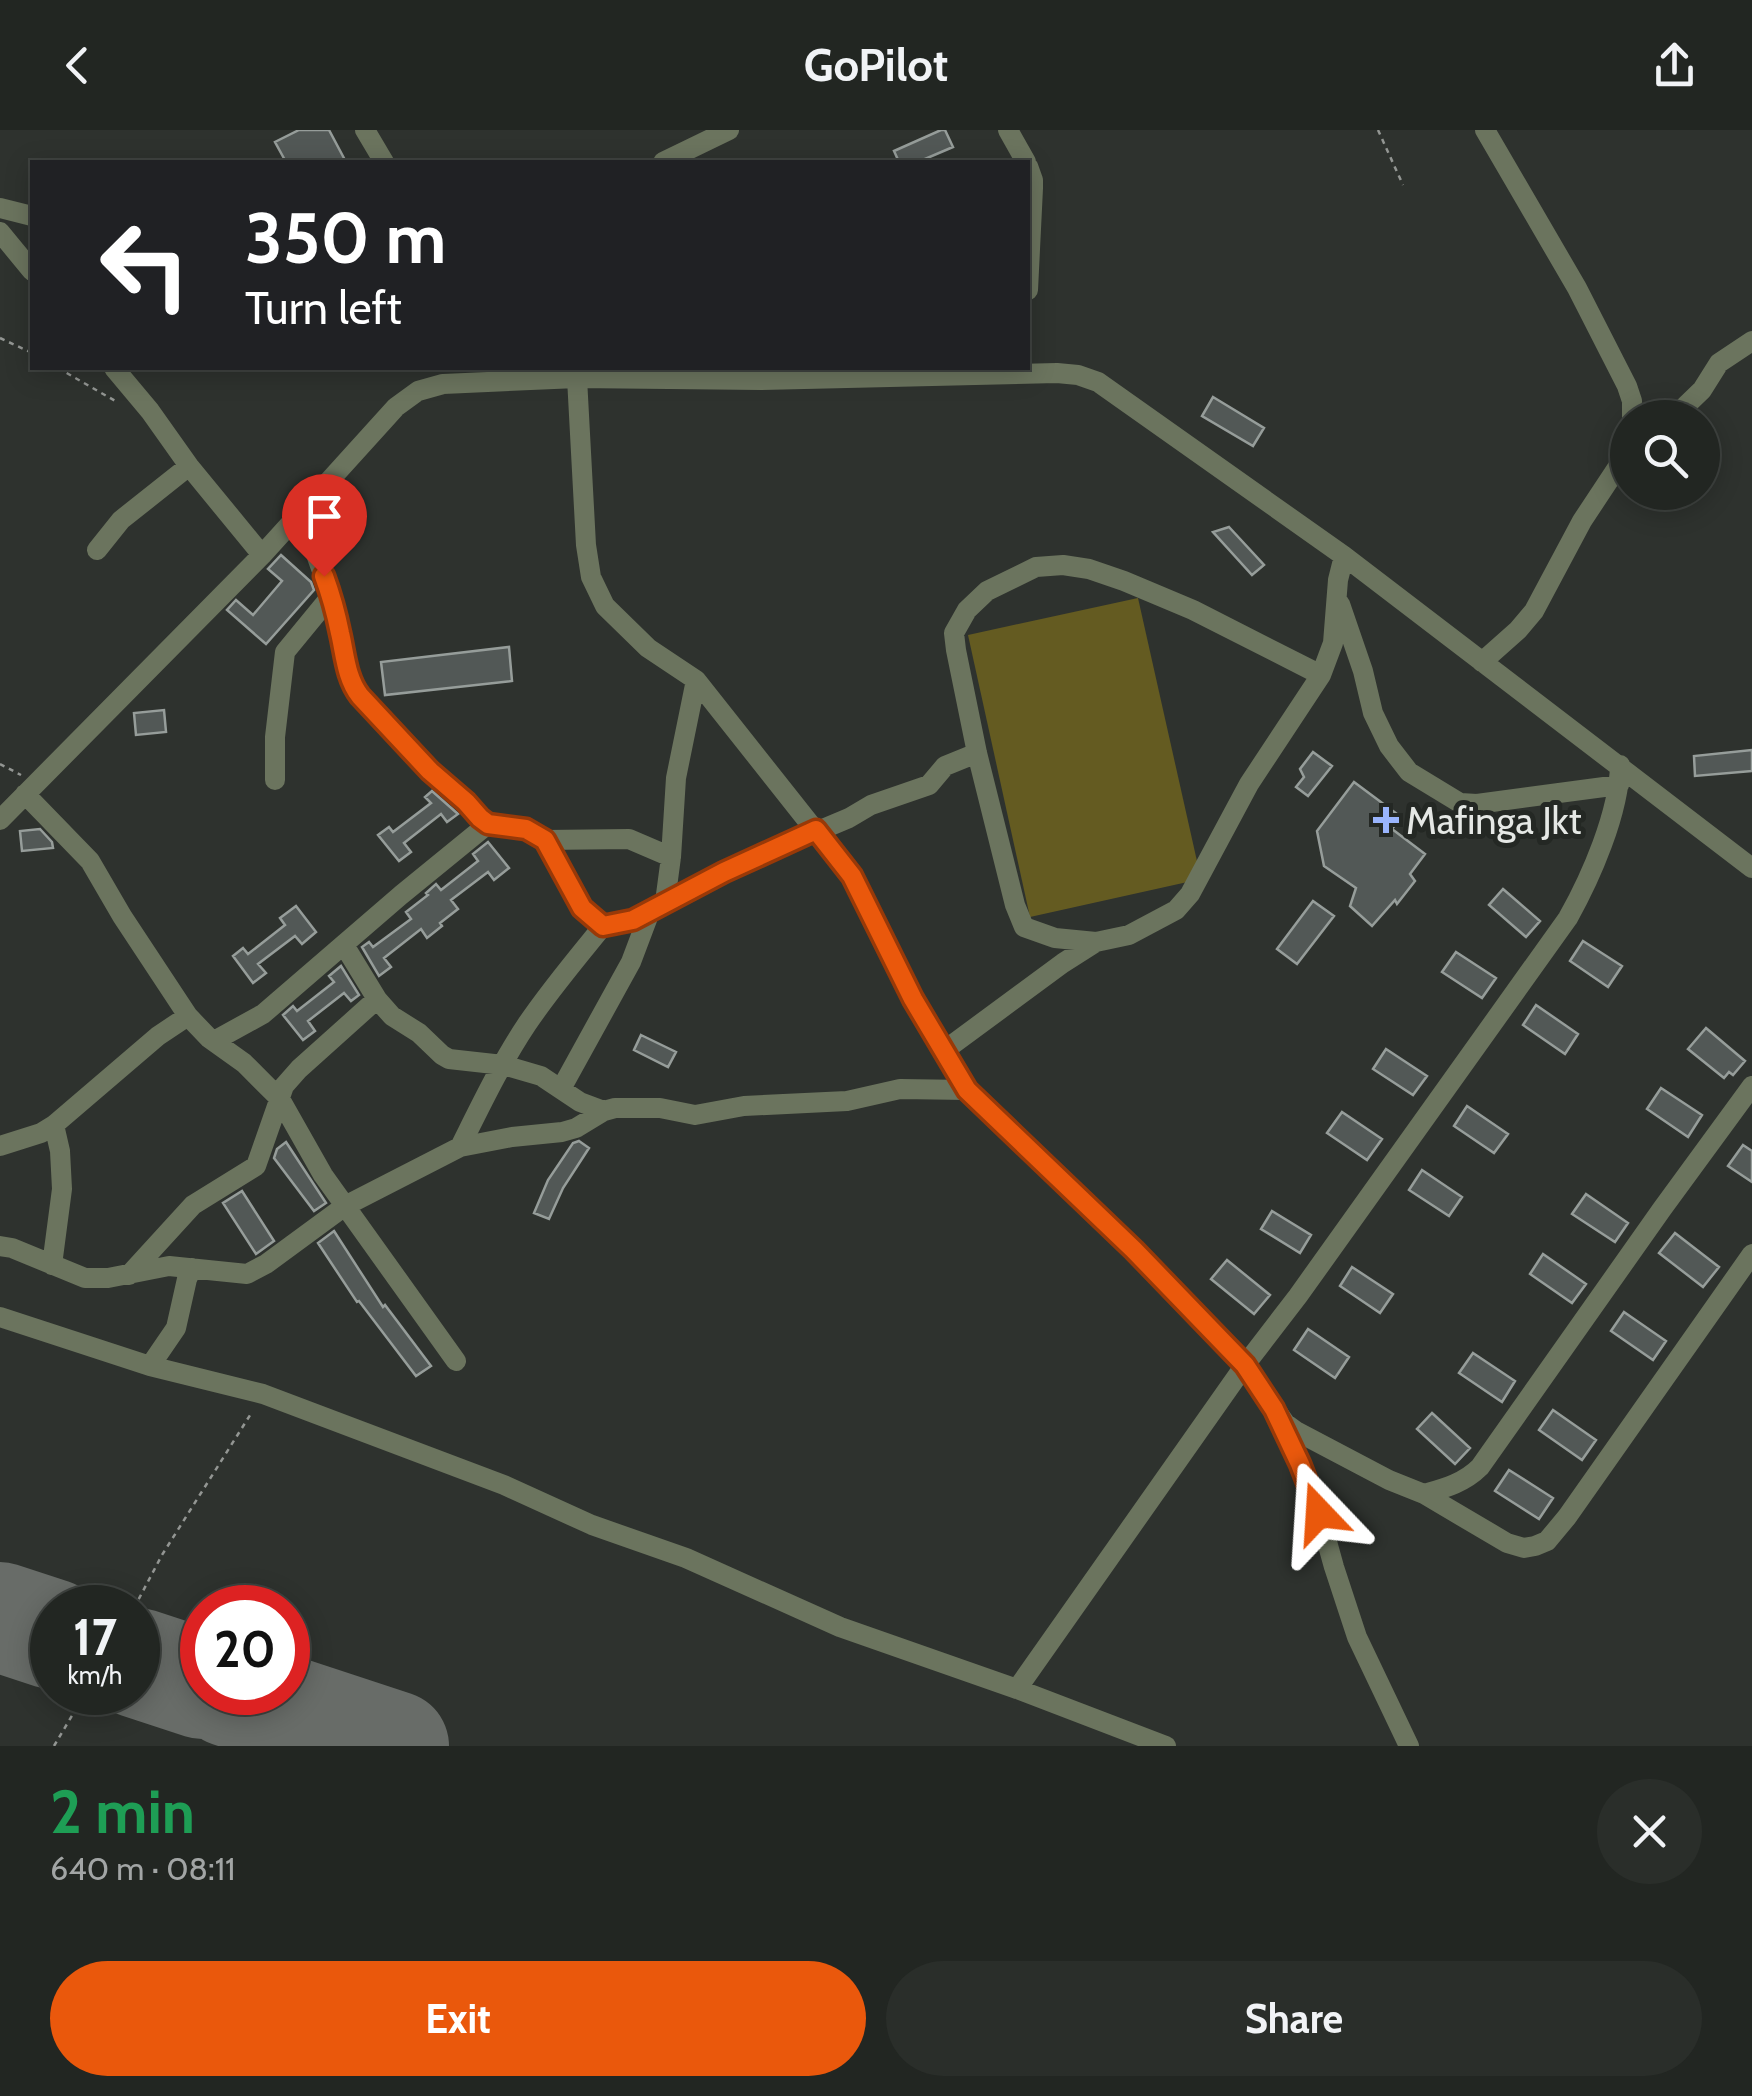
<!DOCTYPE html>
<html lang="en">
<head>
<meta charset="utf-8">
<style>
  body { margin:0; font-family:Cabin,sans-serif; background:#2a2e2a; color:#f1f3f6; height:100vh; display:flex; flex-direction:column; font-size:38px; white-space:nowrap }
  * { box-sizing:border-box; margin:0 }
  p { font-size:32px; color:#a2a5a5 }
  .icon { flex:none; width:55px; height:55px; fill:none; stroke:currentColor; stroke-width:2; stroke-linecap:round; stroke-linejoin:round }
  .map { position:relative; height:1616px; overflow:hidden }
  .drawer { display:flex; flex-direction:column; background:#222622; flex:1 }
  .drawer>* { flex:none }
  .hud { position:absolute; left:30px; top:30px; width:1000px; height:210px; border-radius:0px; box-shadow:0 5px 25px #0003,0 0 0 2px #3f4340; background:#202124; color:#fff; overflow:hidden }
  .fabs { position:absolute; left:1610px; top:270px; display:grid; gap:20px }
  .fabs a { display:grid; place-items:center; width:110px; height:110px; border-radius:50%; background:#222622; box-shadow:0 5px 25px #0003,0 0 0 2px #3f4340; font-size:50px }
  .speed { position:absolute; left:30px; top:1455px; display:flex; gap:20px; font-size:50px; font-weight:700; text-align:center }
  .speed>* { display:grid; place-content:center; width:130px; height:130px; border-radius:50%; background:#222622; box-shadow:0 5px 25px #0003,0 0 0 2px #3f4340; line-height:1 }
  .speed small { font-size:25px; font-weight:400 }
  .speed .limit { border:15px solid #d22; background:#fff; color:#111 }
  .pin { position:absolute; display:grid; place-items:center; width:85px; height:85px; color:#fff; margin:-102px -42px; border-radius:50% 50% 50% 0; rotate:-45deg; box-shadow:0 0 10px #0007 }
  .pin .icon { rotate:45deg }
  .me { position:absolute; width:110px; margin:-55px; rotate:340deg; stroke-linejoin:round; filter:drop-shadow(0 0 8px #0008) }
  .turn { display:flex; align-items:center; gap:35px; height:210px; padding:0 50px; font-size:45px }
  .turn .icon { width:130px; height:130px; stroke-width:2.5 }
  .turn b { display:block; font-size:70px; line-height:85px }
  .round { display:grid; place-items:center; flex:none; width:105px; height:105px; border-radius:52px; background:#2a2e2a }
  .overview { display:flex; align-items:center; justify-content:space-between; height:170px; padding:0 50px }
  h1 { font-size:60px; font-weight:700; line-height:75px; color:#1e9e55 }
  .action { display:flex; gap:20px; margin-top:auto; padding:20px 50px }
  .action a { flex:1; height:115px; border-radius:60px; background:#ea580c; color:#fff; font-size:40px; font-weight:700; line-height:115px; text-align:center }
  .action a+a { background:#2a2e2a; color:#f1f3f6 }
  header { display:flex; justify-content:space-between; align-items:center; height:130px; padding:0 50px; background:#222622; font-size:45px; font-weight:700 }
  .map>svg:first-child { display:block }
  .green { fill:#645b21 }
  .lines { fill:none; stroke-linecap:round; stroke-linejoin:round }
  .runway { stroke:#686c68; stroke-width:110 }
  .building { fill:#525856; stroke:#969d9a; stroke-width:2.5 }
  .path { stroke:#939693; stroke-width:2.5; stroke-dasharray:5 5; stroke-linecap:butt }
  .minor { stroke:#6b745e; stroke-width:20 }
  .route-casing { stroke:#983908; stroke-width:25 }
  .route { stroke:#ea580c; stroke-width:18 }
  .poi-dot { fill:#9ab5fd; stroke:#242824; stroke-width:4 }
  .labels { text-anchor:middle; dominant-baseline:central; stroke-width:10; stroke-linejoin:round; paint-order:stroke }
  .poi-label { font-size:38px; fill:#e5e8e5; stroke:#242824; text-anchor:start }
</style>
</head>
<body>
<header><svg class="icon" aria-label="back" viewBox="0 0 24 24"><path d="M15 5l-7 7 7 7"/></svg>GoPilot<svg class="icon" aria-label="share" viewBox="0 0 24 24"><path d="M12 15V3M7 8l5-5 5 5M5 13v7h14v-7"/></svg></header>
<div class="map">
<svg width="1752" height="1616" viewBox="0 0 1752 1616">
  <rect width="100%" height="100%" fill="#2e322e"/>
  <!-- green -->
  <path class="green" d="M1138,468l63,281 -171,38 -62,-282z"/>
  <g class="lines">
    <!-- runway -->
    <path class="runway" d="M0,1487l52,17
      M138,1533l64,21
      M230,1562l164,54"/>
  </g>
  <!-- building -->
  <path class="building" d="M299,0h30l17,32h-60l-11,-20z
    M941,0h4l8,17 -35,15h-19l-5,-11z
    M1213,267l51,31 -11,18 -51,-30z
    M1229,397l35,38 -12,10 -39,-43z
    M281,425l30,27 3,8 -48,54 -39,-34 9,-10 17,15 29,-34 -14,-12z
    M509,517l3,34 -127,14 -4,-33z
    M164,580l2,22 -30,3 -2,-22z
    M1752,620v21l-57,5 -1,-20z
    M1313,622l19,14 -24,30 -12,-9 8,-10 -4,-8z
    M1354,652l47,35 -9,12 33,25 -15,20 5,7 -18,23 -2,-4 -23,26 -22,-20 6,-18 -32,-22 -7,-35z
    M432,661l26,23 -11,8 -6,-8 -37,29 7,9 -12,9 -21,-26 11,-8 4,5 38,-29 -6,-6z
    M40,699l12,13 1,6 -31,3 -2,-20z
    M488,712l21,26 -15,12 -6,-8 -37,28 7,9 -18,14 2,3 -15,12 -6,-9 -37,29 7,9 -12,9 -17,-29 7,-5 4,5 38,-28 -5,-7 22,-17 -2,-2 10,-9 5,6 37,-29 -5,-7z
    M1503,759l37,32 -14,16 -37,-32z
    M1313,771l21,15 -37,48 -20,-15z
    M296,776l20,26 -14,12 -7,-8 -37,28 8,9 -13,10 -20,-27 10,-8 5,6 37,-29 -5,-7z
    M1583,811l39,25 -14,21 -38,-26z
    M1456,822l40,26 -14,20 -40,-26z
    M341,836l18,29 -8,6 -7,-8 -36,28 7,10 -12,9 -20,-25 10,-9 4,5 37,-29 -5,-6z
    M1536,875l42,29 -13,20 -42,-29z
    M1706,898l39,33 -12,14 -4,-3 -5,6 -36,-29z
    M641,905l35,17 -8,15 -34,-17z
    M1386,919l41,27 -14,19 -40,-26z
    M1661,958l41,27 -14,22 -41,-28z
    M1467,976l41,28 -14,19 -40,-27z
    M1342,982l40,27 -15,21 -40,-27z
    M579,1011l10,7 -26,40 -14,31 -15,-6 14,-33 25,-37z
    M286,1012l40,61 -12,8 -40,-53 3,-9z
    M1743,1015l9,6v31l-24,-16z
    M1422,1040l40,27 -13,19 -40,-26z
    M242,1061l32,50 -18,13 -33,-51z
    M1586,1064l42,29 -13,19 -43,-28z
    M1272,1081l39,24 -11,18 -39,-24z
    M334,1101l49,76 2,-2 46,61 -15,10 -57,-75 -2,1 -39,-59z
    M1675,1103l44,34 -16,20 -44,-34z
    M1543,1124l43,30 -14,19 -42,-29z
    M1227,1130l43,35 -16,19 -43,-35z
    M1352,1137l41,27 -13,19 -40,-27z
    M1624,1182l42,29 -13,19 -42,-29z
    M1308,1199l41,28 -14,21 -41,-28z
    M1473,1223l42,28 -13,21 -43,-29z
    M1553,1280l43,30 -14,20 -43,-30z
    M1432,1283l38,35 -15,16 -38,-35z
    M1509,1340l44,28 -14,21 -44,-28z"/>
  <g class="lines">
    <!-- path -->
    <path class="path" d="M1378,0l25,55
      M0,208l32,15
      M58,238l59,34
      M0,634l21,11
      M134,1478l28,-53 90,-143
      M54,1616l32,-54"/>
    <!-- minor -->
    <path class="minor" d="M365,0l19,32
      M1008,0l18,32
      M1485,0l92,158 50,98 5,15v17
      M663,32l66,-32
      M1028,36l5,14v8l-5,102
      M0,78l32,8
      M0,102l32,39
      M114,238l36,43 39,55 73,89
      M577,248l9,167 5,32 14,29 43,42 48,32 156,197 61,122 54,91 167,160 86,88 25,27 40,58 11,8 93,49 35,14 83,49 17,5 11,-2 12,-5 20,-24 185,-263
      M1673,288l29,-28 17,-27 33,-22
      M308,375l9,52 14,39 22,92 77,83 36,31 14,17 8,5 38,5 19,11 37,68 21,18 30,-6 18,-11 103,-51 95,-40 22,-13 58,-20 16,-19 32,-13
      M97,420l24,-30 68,-54
      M1340,474l23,67 10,42 16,33 20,26 51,31 17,1 142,-19
      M1482,532l36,-32 16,-19 48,-90 37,-56 9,-7
      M1321,545l-128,-65 -69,-29 -35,-12 -26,-4 -27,2 -49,24 -20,19 -13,23 2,17 21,103 38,152 9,22 31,11 41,4 33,-7 47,-25 14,-16 59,-110 72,-109 12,-32 5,-63 6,-24
      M275,650v-43l10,-85 46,-56
      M25,664l65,67 32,55 66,100 21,22 35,25 36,36 43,76 133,186
      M0,690l262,-265 134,-148 22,-16 25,-7 134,-6 183,2 297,-7 21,2 20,7 246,174 408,312
      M545,710l84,-1 42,18
      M665,772l6,-45 5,-79 20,-98
      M344,815l33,54 15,17 27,17 23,22 7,4 54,6 38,11 39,26 24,9
      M214,911l49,-27 138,-119 87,-71
      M945,920l118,-87 33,-21
      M561,959l70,-127 20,-53
      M0,1016l41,-13 13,-8 104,-89 30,-20
      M460,1017c21,-42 41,-84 67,-123 23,-34 50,-66 76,-98
      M0,1116l12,2 73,30h23l61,-12 78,8 19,-10 79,-58 115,-59 52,-10 50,-5 14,-4 28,-17 11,-3h45l35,7 49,-9 103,-5 53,-12 67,1
      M52,1135l10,-76 -2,-38 -6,-26
      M129,1145l64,-70 63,-39 28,-80 15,-17 78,-70
      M0,1187l150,49 113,28 241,91 88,40 94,33 154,69 177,62 149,57
      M150,1236l26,-38 11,-49 5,-11
      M1279,1289l35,76 20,72 23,70 52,109
      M1424,1364c21,-6 40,-11 56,-27l182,-258 90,-123
      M1017,1559l228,-324 53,-69 270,-378c23,-41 51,-105 52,-153"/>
  </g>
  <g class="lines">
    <!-- route casing -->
    <g class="route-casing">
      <path id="route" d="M324,446c7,19 12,37 16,57 5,21 6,45 20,63l70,75 36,31 14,16 8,6 38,5 19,11 37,68 21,18 30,-6 91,-48 92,-42 36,46 61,123 54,91 167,160 111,115 29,44 26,55 19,49"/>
    </g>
    <!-- route -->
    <use href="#route" class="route"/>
  </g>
  <!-- markers -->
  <path class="poi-dot" d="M1381 675h10v10h10v10h-10v10h-10v-10h-10v-10h10z"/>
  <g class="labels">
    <!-- poi labels -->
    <g class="poi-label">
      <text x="1406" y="690">Mafinga Jkt</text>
    </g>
  </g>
</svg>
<div class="fabs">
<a><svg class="icon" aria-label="search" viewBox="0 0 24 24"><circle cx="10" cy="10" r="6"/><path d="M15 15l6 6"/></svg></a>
</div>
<div class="speed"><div>17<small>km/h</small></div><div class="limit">20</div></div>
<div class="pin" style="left:324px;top:446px;background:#d93025"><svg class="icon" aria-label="arrive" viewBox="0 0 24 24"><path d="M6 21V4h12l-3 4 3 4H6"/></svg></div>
<svg class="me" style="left:1319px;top:1383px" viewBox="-20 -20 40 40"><path d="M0-17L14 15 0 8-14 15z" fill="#ea580c" stroke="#fff" stroke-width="4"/></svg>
<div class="hud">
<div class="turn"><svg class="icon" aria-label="left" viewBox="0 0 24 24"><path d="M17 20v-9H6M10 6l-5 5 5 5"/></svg><div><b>350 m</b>Turn left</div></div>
</div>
</div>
<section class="drawer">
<div class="overview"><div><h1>2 min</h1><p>640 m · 08:11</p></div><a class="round"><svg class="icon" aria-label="close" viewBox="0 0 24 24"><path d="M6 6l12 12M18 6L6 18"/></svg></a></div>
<div class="action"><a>Exit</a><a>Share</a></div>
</section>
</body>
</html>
